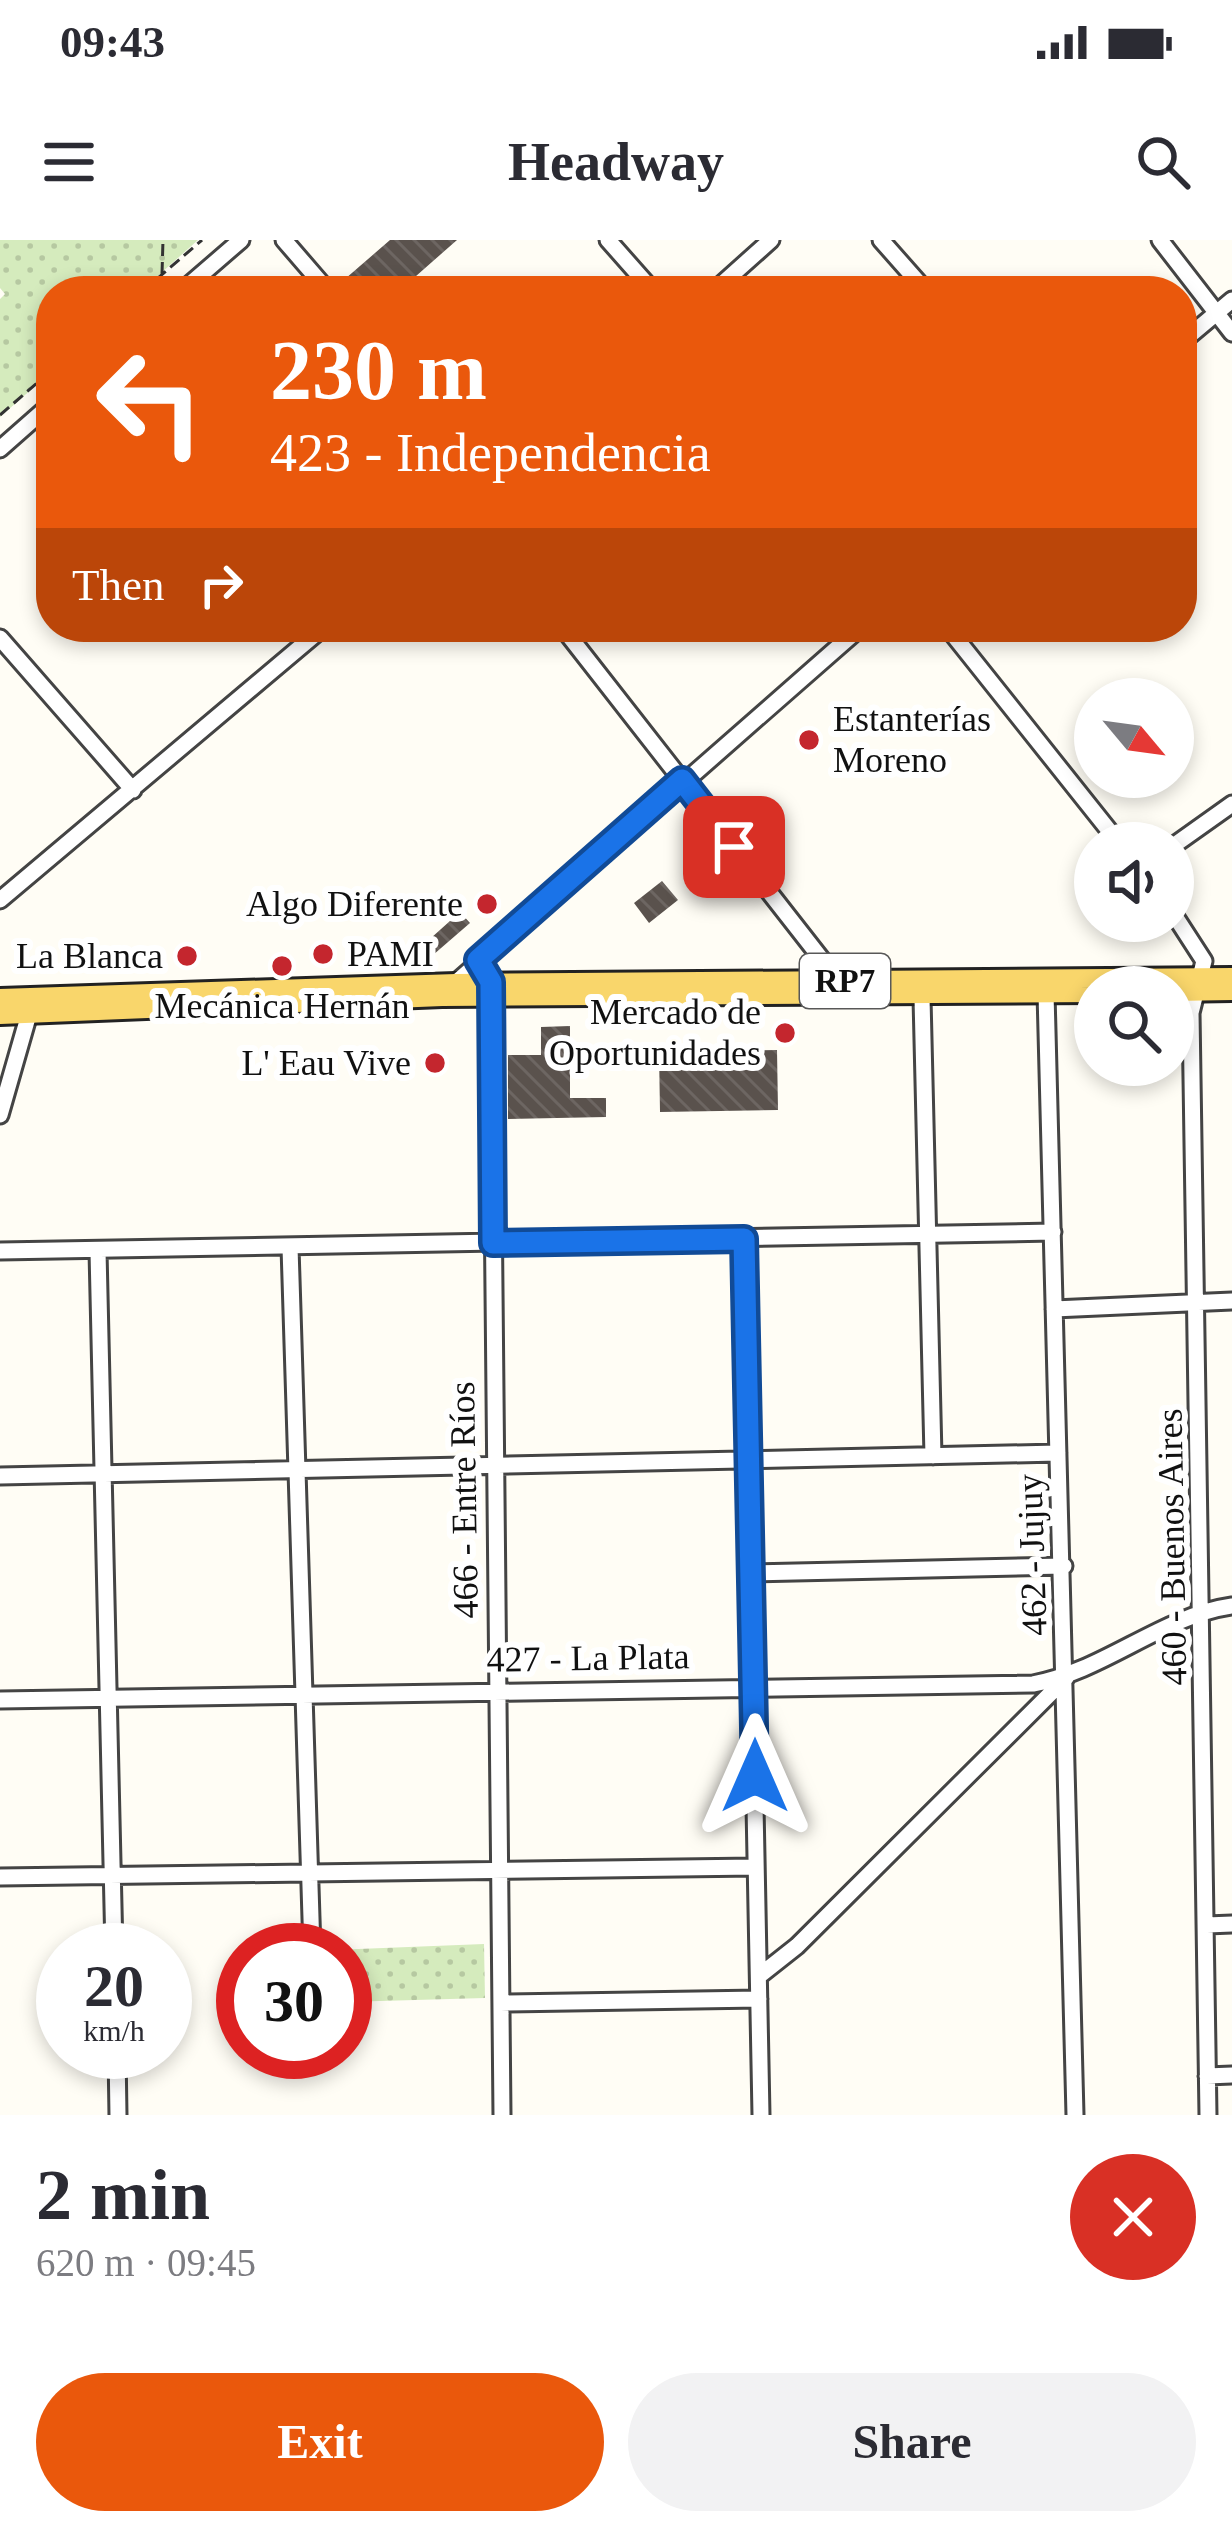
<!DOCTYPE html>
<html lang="en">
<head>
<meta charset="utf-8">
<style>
  body { margin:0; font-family:Georgia,serif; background:#f2f2f3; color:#2b2b33; height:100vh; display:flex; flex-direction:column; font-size:45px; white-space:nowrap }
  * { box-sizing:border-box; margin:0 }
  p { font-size:39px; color:#7c7c81 }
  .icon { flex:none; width:66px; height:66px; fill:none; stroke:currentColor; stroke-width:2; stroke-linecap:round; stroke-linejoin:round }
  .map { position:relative; height:1875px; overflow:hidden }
  .panel { display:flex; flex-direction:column; background:#fff; flex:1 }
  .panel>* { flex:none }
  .guide { position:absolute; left:36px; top:36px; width:1161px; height:366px; border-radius:48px; box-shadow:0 6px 18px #0003; background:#ea580c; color:#fff; overflow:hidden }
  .needle { width:78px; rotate:119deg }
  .tools { position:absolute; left:1074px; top:438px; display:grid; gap:24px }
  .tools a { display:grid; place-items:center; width:120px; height:120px; border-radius:50%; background:#fff; box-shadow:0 6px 18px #0003; font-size:60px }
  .speed { position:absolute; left:36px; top:1683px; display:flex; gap:24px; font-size:60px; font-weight:700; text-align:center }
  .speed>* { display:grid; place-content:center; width:156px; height:156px; border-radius:50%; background:#fff; box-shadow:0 6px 18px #0003; line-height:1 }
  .speed small { font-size:30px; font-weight:400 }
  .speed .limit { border:18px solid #d22; background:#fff; color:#111 }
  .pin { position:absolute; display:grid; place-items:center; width:102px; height:102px; color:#fff; margin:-51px; border-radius:24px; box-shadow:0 6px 18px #0006 }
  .me { position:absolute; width:132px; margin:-66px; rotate:0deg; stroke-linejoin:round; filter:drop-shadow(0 0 9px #0008) }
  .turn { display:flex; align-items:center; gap:42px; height:252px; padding:0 36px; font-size:54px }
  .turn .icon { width:156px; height:156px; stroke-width:2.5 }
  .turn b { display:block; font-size:84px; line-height:102px }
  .then { display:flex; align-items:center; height:114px; padding:0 36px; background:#0003; gap:24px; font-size:45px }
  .round { display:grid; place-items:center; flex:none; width:126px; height:126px; border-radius:63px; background:#f2f2f3 }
  .overview { display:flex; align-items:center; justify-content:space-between; height:204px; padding:0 36px }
  h1 { font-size:72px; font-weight:600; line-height:90px }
  .button { display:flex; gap:24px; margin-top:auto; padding:24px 36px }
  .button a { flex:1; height:138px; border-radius:72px; background:#ea580c; color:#fff; font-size:48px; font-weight:600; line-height:138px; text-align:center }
  .button a+a { background:#f2f2f3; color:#2b2b33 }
  .status { display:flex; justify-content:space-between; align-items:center; height:84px; padding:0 60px; background:#fff; direction:ltr }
  .status svg { height:33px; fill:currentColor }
  header { display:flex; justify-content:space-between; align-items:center; height:156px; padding:0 36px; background:#fff; font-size:54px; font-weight:600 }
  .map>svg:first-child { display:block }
  .grass { fill:url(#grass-dots) }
  .building { fill:url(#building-back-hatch) }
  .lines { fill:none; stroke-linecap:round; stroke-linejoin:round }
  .minor-casing { stroke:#444; stroke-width:21 }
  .major-casing { stroke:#222; stroke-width:24 }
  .path { stroke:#333; stroke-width:3; stroke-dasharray:12 6; stroke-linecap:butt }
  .minor { stroke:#fff; stroke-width:15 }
  .major { stroke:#f9d66b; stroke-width:18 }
  .route-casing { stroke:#114b97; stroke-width:30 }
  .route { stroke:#1a73e8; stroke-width:21 }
  .poi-dot { fill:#c4262e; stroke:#fff; stroke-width:4.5 }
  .labels { text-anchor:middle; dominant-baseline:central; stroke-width:12; stroke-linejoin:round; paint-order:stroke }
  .shield { fill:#fff; stroke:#585858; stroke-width:3 }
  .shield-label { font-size:33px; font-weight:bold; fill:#111 }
  .poi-label { font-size:36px; fill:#111; stroke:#fff; text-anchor:end }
  .street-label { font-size:36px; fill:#111; stroke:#fff }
</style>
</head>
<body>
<div class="status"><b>09:43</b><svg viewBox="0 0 49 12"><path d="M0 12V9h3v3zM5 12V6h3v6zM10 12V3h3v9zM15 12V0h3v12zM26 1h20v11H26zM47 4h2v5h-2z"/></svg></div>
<header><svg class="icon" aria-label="menu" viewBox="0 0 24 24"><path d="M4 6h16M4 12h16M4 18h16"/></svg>Headway<svg class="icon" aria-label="search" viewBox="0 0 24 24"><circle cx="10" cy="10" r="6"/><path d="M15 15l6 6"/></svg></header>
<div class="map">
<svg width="1232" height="1875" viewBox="0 0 1232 1875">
  <defs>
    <pattern id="grass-dots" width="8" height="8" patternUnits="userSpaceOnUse" patternTransform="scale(3)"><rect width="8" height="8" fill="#d5ebbd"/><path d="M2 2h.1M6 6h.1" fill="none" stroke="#b6c8a1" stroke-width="1.8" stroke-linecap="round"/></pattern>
    <pattern id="building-back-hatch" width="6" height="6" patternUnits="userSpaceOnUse" patternTransform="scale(3)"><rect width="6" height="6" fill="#5a524d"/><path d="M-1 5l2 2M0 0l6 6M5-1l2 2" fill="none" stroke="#6d6662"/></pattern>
  </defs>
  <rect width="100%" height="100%" fill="#fffdf5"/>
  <!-- grass -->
  <path class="grass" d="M0,0h198l-57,51h-90v81l-51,45v-118l5,-5 -5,-6z
    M484,1704l1,54 -140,4v-52h-12z"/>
  <!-- building -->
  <path class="building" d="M390,0h67l-58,51h-43l-11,-12z
    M662,641l16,19 -29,23 -15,-20z
    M460,672l10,11 -37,32 -2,-17z
    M570,786v72h36v19l-98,2v-64h33v-28z
    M777,810l1,60 -118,2 -1,-60z"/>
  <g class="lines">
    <!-- minor casing -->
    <g class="minor-casing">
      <path id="minor" d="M284,0l44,51
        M608,0l45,51
        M881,0l45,51
        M1160,0l72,93
        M182,51l59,-51
        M714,51l57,-51
        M1182,102l50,-42
        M0,209l51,-45
        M562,387l279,357
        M947,387l172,216
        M0,398l133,152
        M1173,606l59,-42
        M0,660l324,-273
        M1173,673l31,48 -13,52 17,1102
        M479,720l12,22 11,1133
        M452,746l409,-359
        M1046,753l29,1122
        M922,758l11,458
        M0,875l31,-108
        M744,999l17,876
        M290,1007l22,703
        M0,1011l1053,-19
        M98,1011l16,699
        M1054,1069l178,-8
        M0,1236l1058,-23
        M753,1333l311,-7
        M0,1460l1033,-16c71,-13 129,-68 199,-78
        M0,1637l755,-10
        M1207,1685l25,-1
        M759,1736l38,-30 269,-268
        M501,1763l258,-4
        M117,1812l1,63
        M1207,1836l25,-1"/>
    </g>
    <!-- major casing -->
    <g class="major-casing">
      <path id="major" d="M1173,752l59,-1
        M0,758l456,-15 776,-6
        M0,775l442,-18 653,-4"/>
    </g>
    <!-- path -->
    <path class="path" d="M162,34l1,-34
      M143,51l59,-51
      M0,175l51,-44"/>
    <!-- minor -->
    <use href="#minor" class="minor"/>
    <!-- major -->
    <use href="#major" class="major"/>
  </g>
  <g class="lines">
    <!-- route casing -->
    <g class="route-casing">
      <path id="route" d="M734,607l-52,-67 -204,180 13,22 2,261 251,-4 11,537"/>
    </g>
    <!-- route -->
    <use href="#route" class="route"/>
  </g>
  <!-- markers -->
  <g class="poi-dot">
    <circle cx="809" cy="500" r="12"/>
    <circle cx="487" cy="664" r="12"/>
    <circle cx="323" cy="714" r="12"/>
    <circle cx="187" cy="716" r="12"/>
    <circle cx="282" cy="726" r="12"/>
    <circle cx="785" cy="793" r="12"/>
    <circle cx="435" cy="823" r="12"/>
  </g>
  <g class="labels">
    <!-- shield labels -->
    <rect class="shield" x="800" y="714" width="90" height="54" rx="9"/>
    <g class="shield-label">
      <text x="845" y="741">RP7</text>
    </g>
    <!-- poi labels -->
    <g class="poi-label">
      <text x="833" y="479" text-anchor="start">Estanterías<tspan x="833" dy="41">Moreno</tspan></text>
      <text x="463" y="664">Algo Diferente</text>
      <text x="347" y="714" text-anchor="start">PAMI</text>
      <text x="163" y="716">La Blanca</text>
      <text x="282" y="766" text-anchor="middle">Mecánica Hernán</text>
      <text x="761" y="772">Mercado de<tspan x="761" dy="41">Oportunidades</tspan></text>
      <text x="411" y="823">L' Eau Vive</text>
    </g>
    <!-- street labels -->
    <g class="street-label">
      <text transform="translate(464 1260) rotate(-91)">466 - Entre Ríos</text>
      <text transform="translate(1172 1307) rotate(-91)">460 - Buenos Aires</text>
      <text transform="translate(1032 1315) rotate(-92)">462 - Jujuy</text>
      <text transform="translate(588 1418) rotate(-1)">427 - La Plata</text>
    </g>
  </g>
</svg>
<div class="tools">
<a><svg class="needle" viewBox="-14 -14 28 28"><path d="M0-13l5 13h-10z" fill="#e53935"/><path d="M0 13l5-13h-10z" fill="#7c7c81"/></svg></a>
<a><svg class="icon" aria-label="sound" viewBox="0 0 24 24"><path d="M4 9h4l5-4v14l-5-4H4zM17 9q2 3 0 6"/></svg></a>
<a><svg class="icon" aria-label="search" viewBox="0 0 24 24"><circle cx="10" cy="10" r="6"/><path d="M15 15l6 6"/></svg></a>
</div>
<div class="speed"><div>20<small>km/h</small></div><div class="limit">30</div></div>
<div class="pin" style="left:734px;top:607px;background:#d93025"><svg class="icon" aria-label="arrive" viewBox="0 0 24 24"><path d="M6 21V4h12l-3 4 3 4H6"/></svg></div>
<svg class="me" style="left:755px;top:1536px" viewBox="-20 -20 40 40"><path d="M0-17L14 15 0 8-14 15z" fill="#1a73e8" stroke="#fff" stroke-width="4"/></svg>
<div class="guide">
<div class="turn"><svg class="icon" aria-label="left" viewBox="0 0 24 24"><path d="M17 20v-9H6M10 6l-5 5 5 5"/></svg><div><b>230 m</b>423 - Independencia</div></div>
<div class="then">Then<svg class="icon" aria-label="right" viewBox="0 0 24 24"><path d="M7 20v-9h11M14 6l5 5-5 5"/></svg></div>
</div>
</div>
<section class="panel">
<div class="overview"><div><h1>2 min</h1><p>620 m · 09:45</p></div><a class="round" style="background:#d93025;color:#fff"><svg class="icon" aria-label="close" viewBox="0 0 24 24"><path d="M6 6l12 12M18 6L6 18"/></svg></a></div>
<div class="button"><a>Exit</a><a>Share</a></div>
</section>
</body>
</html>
